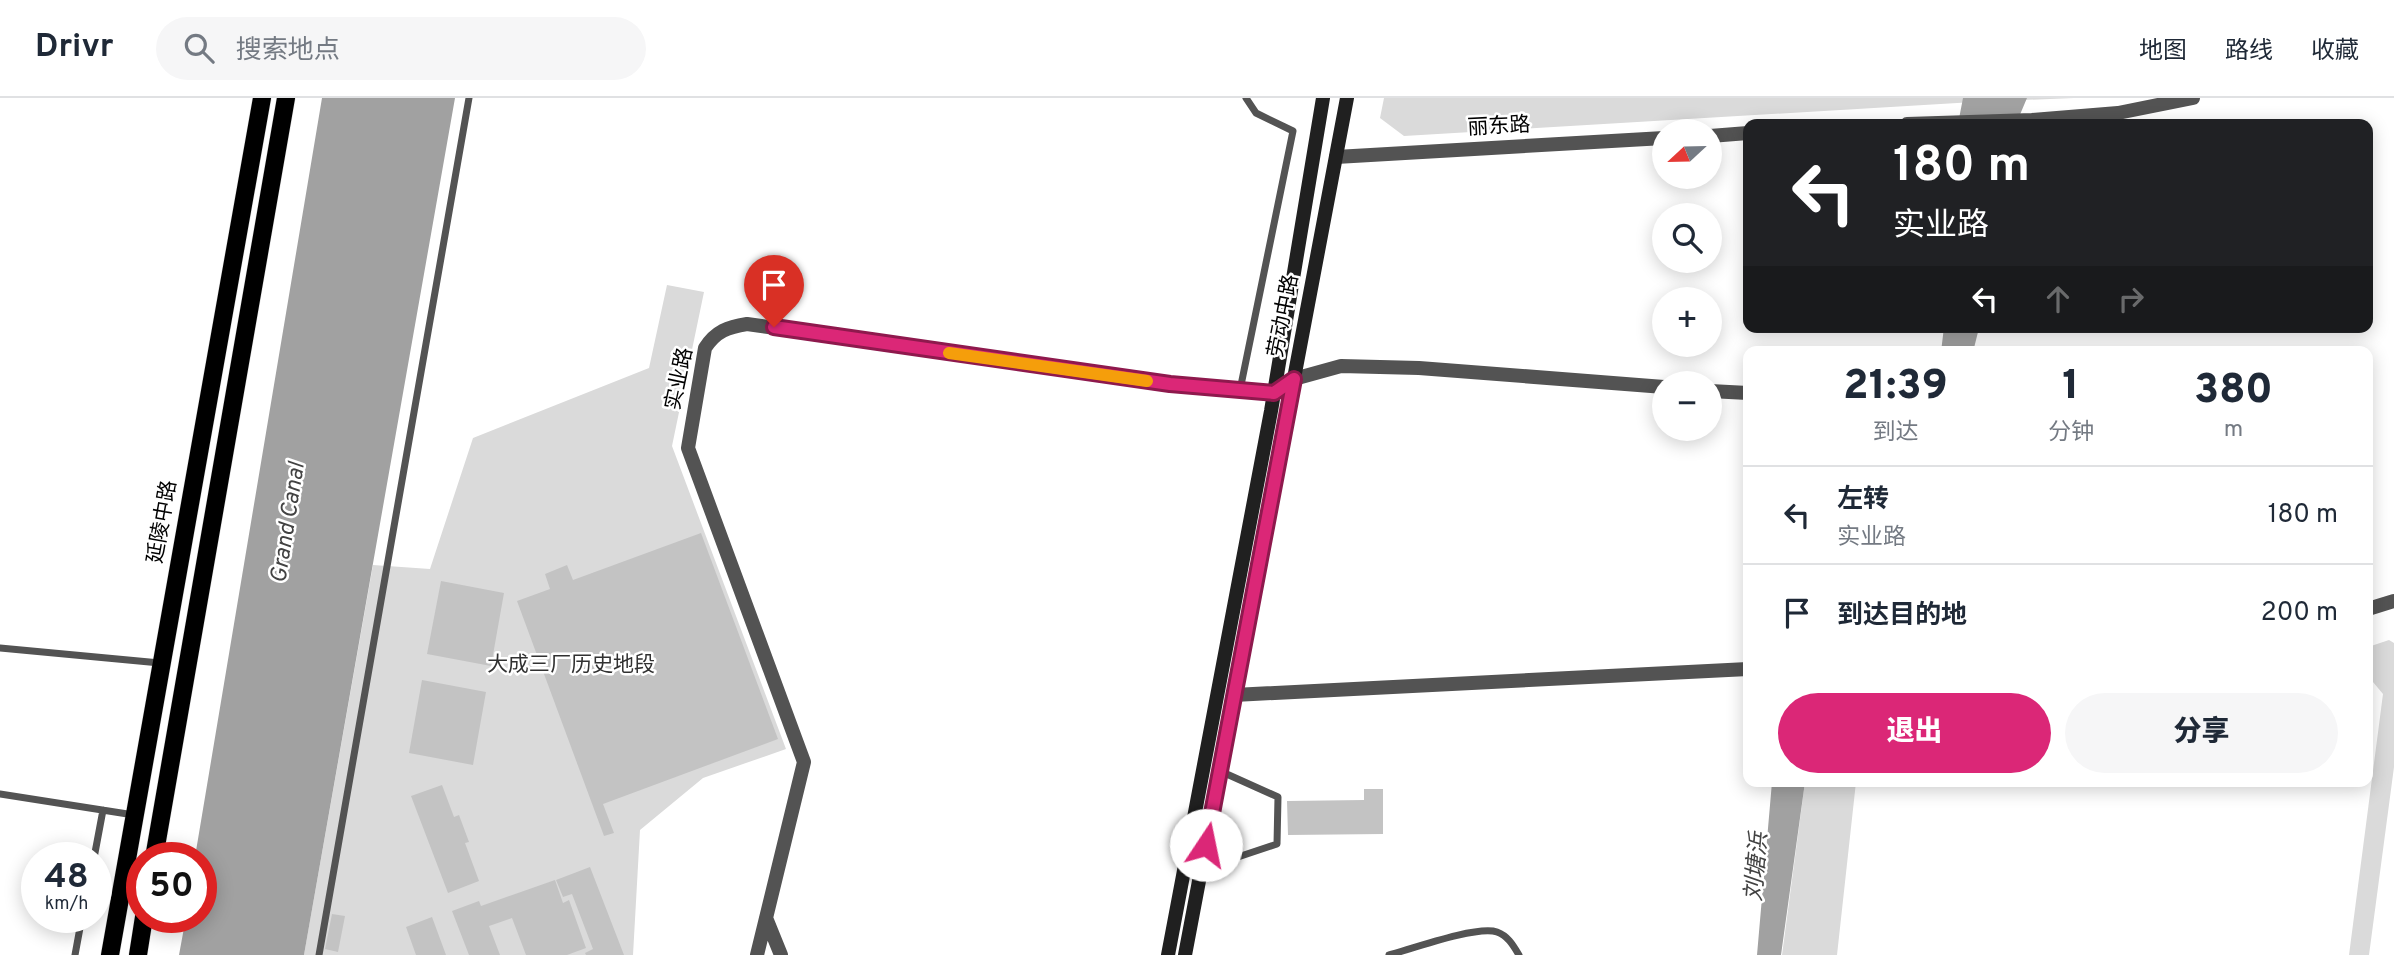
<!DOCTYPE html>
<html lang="zh">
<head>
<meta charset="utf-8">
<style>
  body { margin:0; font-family:Overpass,"Noto Sans SC",sans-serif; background:#f6f6f7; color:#1f2937; height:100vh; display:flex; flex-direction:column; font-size:26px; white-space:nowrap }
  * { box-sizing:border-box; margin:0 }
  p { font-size:23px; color:#747a83 }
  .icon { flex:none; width:38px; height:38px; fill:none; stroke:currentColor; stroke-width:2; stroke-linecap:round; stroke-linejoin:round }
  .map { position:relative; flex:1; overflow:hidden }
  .panel { position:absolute; left:1743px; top:248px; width:630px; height:441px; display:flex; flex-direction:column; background:#fff; border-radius:14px; box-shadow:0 4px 18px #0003 }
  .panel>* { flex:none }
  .hud { position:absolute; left:1743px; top:21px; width:630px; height:214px; border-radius:14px; box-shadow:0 4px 18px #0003; background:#202124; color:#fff; overflow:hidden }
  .needle { width:46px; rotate:248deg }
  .controls { position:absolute; left:1652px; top:21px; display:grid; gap:14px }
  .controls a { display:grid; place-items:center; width:70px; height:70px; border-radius:50%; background:#fff; box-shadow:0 4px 18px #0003; font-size:35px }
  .speed { position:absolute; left:21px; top:744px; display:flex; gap:14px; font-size:35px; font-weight:700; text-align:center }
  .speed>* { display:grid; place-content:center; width:91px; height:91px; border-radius:50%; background:#fff; box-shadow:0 4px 18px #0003; line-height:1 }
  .speed small { font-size:18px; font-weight:400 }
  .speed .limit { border:10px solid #d22; background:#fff; color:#111 }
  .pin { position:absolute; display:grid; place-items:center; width:60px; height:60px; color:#fff; margin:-72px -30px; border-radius:50% 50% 50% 0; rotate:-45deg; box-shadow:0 0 7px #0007 }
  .pin .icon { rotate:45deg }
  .me { position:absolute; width:77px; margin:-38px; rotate:11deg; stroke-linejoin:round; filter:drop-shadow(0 0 5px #0008) }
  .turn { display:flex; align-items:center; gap:24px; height:147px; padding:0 35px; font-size:32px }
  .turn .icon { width:91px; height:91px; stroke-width:2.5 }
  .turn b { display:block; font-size:49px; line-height:60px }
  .lanes { display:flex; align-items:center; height:66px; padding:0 35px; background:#0003; justify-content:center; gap:35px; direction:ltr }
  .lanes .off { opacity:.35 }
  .eta { display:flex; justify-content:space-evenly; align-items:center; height:119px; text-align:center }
  .eta b { font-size:42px; font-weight:800; line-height:49px }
  .action { display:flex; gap:14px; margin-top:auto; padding:14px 35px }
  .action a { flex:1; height:80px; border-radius:42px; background:#db2777; color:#fff; font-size:28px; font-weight:800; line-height:80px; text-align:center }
  .action a+a { background:#f6f6f7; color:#1f2937 }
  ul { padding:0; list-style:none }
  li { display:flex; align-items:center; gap:21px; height:98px; padding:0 35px; border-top:2px solid #e0e1e3 }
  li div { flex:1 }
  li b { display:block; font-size:26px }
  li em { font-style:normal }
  header { display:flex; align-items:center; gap:42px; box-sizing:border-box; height:98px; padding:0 35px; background:#fff; border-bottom:2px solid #e0e1e3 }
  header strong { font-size:33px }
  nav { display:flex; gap:38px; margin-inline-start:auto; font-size:24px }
  .search { width:490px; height:63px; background:#f6f6f7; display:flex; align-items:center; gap:18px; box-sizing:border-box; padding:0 24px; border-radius:38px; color:#747a83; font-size:26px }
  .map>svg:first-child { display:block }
  .green { fill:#dadada }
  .water { fill:#a1a1a1 }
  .building { fill:#c3c3c3 }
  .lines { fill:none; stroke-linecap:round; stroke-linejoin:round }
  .primary-casing { stroke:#dbdbdb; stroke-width:19 }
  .lane { stroke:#535353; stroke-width:7 }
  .street { stroke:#535353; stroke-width:14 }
  .secondary { stroke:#202020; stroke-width:14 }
  .primary { stroke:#000; stroke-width:18 }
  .route-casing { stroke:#8e194d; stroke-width:18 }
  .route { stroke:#db2777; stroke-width:12 }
  .slow { stroke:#f59e0b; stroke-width:12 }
  .labels { text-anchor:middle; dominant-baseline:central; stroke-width:5; stroke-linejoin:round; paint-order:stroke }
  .street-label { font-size:21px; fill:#000; stroke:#fff }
  .park-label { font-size:21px; fill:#313131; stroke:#fff }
  .water-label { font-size:23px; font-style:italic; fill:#424242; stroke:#fff }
</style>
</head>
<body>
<header>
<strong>Drivr</strong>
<div class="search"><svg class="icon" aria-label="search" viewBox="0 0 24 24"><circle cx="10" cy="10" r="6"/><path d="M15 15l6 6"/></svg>搜索地点</div>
<nav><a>地图</a><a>路线</a><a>收藏</a></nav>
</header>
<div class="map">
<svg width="2394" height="857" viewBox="0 0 2394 857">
  <rect width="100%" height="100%" fill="#fff"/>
  <!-- green -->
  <path class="green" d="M1384,0h690l-100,4 -570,34 -24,-18z
    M667,187l37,7 -32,154 114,303 -83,29 -63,52 -7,125h-329l69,-390 57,4 43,-131 176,-70z
    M2389,542l5,3v124l-25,188h-20l34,-261 -15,-18v-29z
    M1805,684h51l-19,173h-55z"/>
  <!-- water -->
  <path class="water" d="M322,0h133l-151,857h-125l7,-38h15v-59l-6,-1z
    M1963,0h64l-11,26h-58z
    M1944,229h22v5h12l-5,20h-32z
    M1772,684h33l-24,173h-24z"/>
  <!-- building -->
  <path class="building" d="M701,435l77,206 -175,65 11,29 -10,3 -87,-235 33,-12 -5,-15 22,-9 6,15z
    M441,483l63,12 -13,73 -64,-12z
    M422,582l64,12 -13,73 -64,-12z
    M442,687l12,32 5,-2 10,27 -4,1 14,38 -31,12 -37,-97z
    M1364,691h19v45l-95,1 -1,-34 77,-1z
    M590,769l34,88h-38l-1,-2 8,-4 -21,-55 -9,3 -7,-17z
    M555,782l8,23 6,-3 17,48 -19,7h-41l-14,-37 -23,8 11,29h-31l-17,-44 27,-10 2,5z
    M332,816l13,2 -7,36 -13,-3z
    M432,819l14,38h-30l-10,-28z"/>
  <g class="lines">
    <!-- primary casing -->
    <g class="primary-casing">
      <path id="primary" d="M154,760l132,-760
        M110,857l152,-857
        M138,857l6,-38"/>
    </g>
    <!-- lane -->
    <path class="lane" d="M1240,292l53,-259 -37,-18 -10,-15
      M0,550l160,15
      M0,696l134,21
      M94,760l9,-48
      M1202,771l75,-25 1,-47 -58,-26
      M75,857l7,-38
      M319,857l150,-857
      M1389,857c22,-6 89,-30 108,-23 11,4 16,13 22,23"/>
    <!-- street -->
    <path class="street" d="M1907,26l125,-4 86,-7 75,-15
      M1710,38l38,-3
      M1336,59l328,-19
      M1710,293l38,2
      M2368,511l26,-8
      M1234,597l514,-26
      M766,820l15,37
      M757,857l47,-193 -116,-314 17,-100c11,-17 23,-21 42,-24l423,60 104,8 20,-13 47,-13 78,2 245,19"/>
    <!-- secondary -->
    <path class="secondary" d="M1168,857l103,-544 52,-313
      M1185,857l162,-857"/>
    <!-- primary -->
    <use href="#primary" class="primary"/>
  </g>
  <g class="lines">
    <!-- route casing -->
    <g class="route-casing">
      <path id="route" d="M774,229l396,57 104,9 20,-14 -88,466"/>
    </g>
    <!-- route -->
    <use href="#route" class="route"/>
    <!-- slow -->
    <path class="slow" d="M949,255l198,28"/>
  </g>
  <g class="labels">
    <!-- street labels -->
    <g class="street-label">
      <text transform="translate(1499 29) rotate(-3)">丽东路</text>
      <text transform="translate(1284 218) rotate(-79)">劳动中路</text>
      <text transform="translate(680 281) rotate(-78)">实业路</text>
      <text transform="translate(163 424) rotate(-80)">延陵中路</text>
    </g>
    <!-- park labels -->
    <g class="park-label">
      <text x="571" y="567">大成三厂历史地段</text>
    </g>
    <!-- water labels -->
    <g class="water-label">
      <text transform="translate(289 425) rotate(-81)">Grand Canal</text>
      <text transform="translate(1758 769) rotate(-85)">刘塘浜</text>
    </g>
  </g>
</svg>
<div class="controls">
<a><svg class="needle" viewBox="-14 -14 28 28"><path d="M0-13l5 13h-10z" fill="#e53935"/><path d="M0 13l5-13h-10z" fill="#747a83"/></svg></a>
<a><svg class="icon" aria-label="search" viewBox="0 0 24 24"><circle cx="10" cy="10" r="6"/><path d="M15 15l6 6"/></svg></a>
<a>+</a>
<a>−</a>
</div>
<div class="speed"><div>48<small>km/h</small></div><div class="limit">50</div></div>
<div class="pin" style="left:774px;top:229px;background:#d93025"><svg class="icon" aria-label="arrive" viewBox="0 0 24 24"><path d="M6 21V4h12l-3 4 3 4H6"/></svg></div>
<svg class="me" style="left:1206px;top:747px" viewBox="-20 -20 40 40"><circle r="19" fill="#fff"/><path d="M0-13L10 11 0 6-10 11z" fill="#db2777"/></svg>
<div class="hud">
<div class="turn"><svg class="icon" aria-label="left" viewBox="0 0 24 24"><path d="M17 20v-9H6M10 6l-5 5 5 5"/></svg><div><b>180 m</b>实业路</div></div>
<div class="lanes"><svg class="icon" aria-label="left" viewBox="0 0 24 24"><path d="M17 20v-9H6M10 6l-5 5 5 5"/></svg><svg class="icon off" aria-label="ahead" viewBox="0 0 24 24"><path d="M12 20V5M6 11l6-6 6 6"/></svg><svg class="icon off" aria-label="right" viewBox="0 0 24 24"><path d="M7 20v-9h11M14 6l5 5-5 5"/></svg></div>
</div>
<section class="panel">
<div class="eta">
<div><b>21:39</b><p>到达</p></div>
<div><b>1</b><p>分钟</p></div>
<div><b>380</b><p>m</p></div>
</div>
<ul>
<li><svg class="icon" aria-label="left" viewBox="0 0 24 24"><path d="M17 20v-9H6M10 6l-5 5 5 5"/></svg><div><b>左转</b><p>实业路</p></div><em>180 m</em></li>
<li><svg class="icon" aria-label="arrive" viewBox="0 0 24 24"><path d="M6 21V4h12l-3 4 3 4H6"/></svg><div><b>到达目的地</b></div><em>200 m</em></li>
</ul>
<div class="action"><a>退出</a><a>分享</a></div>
</section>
</div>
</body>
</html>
